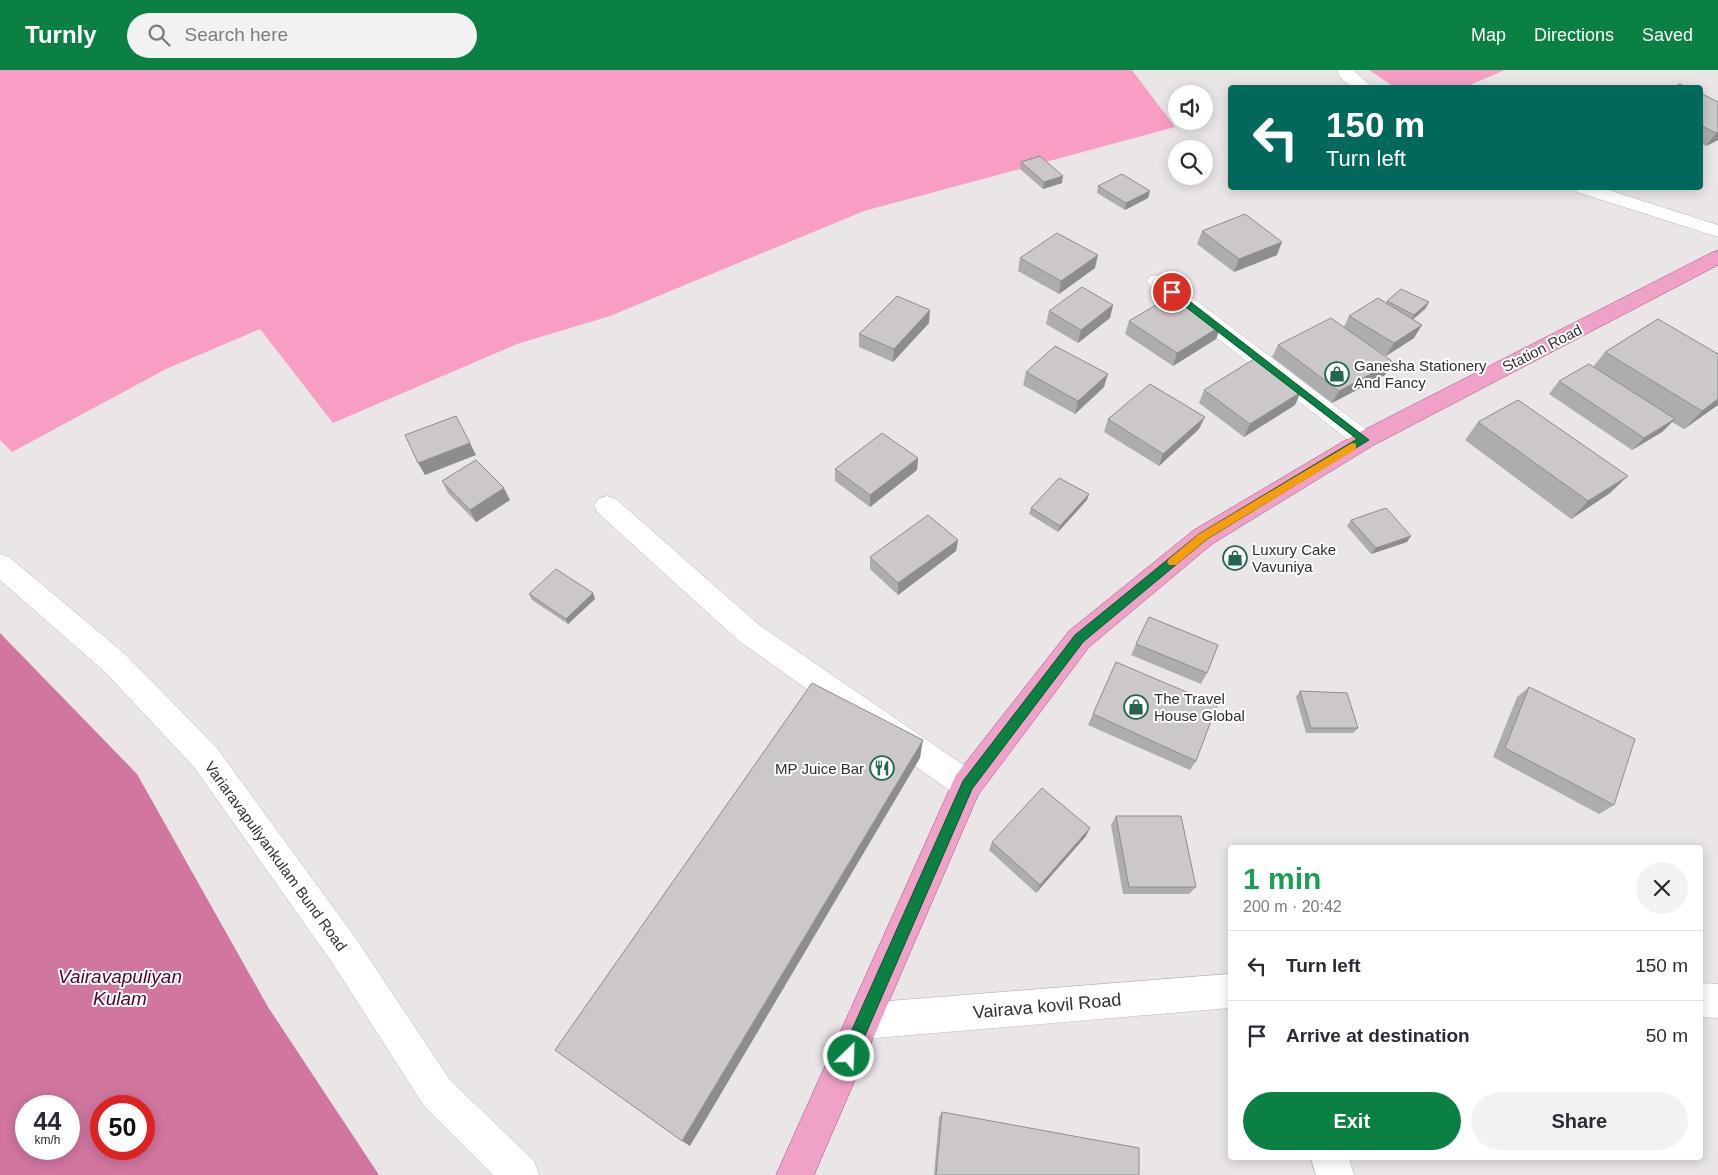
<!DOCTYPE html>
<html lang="en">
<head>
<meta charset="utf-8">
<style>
  body { margin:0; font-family:Helvetica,sans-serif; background:#f2f2f3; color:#2b2b33; height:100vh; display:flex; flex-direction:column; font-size:19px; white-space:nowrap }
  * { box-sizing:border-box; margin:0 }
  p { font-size:16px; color:#7c7c81 }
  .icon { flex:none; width:28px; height:28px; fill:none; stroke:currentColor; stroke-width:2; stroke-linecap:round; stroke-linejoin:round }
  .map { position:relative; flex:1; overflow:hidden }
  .details { position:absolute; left:1228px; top:775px; width:475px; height:315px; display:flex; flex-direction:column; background:#fff; border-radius:5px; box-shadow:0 2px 12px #0003 }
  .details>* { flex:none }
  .hud { position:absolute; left:1228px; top:15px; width:475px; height:105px; border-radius:5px; box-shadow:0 2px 12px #0003; background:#00695c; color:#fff; overflow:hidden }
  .tools { position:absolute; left:1168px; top:15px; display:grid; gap:10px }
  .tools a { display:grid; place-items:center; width:45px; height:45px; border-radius:50%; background:#fff; box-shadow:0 2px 12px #0003; font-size:25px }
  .speed { position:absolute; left:15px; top:1025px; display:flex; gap:10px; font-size:25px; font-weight:700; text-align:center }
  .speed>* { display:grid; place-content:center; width:65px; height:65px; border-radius:50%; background:#fff; box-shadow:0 2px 12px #0003; line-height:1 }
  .speed small { font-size:12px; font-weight:400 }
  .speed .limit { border:8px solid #d22; background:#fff; color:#111 }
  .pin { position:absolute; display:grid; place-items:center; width:42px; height:42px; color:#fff; margin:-21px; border:2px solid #fff; border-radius:50%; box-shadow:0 1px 5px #0007 }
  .me { position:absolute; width:55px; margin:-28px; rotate:24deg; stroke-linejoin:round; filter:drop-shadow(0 0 4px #0008) }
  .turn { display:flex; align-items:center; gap:18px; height:105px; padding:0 15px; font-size:22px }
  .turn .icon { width:65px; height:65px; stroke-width:2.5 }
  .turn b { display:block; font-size:35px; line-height:42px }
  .round { display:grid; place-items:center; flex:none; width:52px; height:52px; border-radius:26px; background:#f2f2f3 }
  .headline { display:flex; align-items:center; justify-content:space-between; height:85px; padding:0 15px }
  h1 { font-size:30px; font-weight:600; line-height:38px; color:#1e9e55 }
  .primary-button { display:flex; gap:10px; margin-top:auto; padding:10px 15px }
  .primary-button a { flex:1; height:58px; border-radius:30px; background:#0b8043; color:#fff; font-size:20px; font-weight:600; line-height:58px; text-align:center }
  .primary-button a+a { background:#f2f2f3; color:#2b2b33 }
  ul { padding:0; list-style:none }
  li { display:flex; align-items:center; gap:15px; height:70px; padding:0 15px; border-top:1px solid #e1e1e2 }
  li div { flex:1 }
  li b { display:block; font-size:19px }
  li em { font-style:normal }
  header { display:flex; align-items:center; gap:30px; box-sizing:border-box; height:70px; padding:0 25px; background:#0b8043; color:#fff }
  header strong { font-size:24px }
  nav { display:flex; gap:28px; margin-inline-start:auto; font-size:18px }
  .search { width:350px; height:45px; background:#f2f2f3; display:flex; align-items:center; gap:12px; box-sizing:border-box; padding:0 18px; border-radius:28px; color:#7c7c81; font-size:19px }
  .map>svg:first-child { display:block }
  .green { fill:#f89ec5 }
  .water { fill:#d0769f; fill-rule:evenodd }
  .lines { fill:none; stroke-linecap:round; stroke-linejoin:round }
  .minor-casing { stroke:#bbb7b9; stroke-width:1 }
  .major-casing { stroke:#a5517a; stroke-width:1 }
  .minor { fill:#fff; fill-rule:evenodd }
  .major { fill:#efa1c7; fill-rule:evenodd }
  .wall { fill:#afacad }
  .shaded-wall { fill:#8f8c8d }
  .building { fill:#ccc8c9; stroke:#8f8c8d }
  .route { fill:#0b8043; stroke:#07532c }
  .slow { fill:#f59e0b }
  .labels { text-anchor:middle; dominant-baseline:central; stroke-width:4; stroke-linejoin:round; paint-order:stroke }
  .street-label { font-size:15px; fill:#312f30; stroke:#fff }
  .poi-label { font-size:15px; fill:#312f30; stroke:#fff; text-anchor:start }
  .near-street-label { font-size:18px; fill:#312f30; stroke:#fff }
  .near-water-label { font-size:19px; font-style:italic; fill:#530031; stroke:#fff }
</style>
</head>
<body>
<header>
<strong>Turnly</strong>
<div class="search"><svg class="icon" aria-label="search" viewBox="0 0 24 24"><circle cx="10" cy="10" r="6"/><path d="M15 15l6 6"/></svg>Search here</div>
<nav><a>Map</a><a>Directions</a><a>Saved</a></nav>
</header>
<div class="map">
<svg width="1718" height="1105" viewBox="0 0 1718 1105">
  <rect width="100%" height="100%" fill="#eae5e7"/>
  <!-- green -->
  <path class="green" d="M0,0h1132l43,57 -311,84 -254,105 -93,28 -184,79 -73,-94 -94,40 -154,83 -12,-12z
    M1369,0h136l-40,17 -69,1z"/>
  <!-- water -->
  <path class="water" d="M0,563l137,141 131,233 111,168h-379zM26,1036h43v43h-43zM101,1036h43v43h-43z"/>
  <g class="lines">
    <!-- minor casing -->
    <g class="minor-casing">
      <path id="minor" d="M1337,0h16l20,18c-16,0 -30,-1 -36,-18z
        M1575,118h27l116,37v12l-141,-45z
        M1157,205l7,1 208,158 4,6 -4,6 -8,3 -8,-3 -206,-160 -3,-5 3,-5z
        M607,426l9,3 143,126 219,150 4,10 -4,10 -11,4 -11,-4 -217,-154 -141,-128 -4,-7 4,-7z
        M0,484l9,3 116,97 91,93 141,193 93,140 84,81 5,14h-46l-69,-69 -91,-142 -139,-197 -89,-95 -105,-92z
        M1230,904v34l-366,31 -13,-5 -5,-13 5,-13 13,-5z
        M1700,913l18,1v34l-18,-1z
        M1311,1088h38l5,17h-38z"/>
    </g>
    <!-- major casing -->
    <g class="major-casing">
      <path id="major" d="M1718,181v14l-346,181 -160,98 -123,103 -111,148 -164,380h-38l180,-400 113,-144 125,-101 162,-96 355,-181z"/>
    </g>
    <!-- minor -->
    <use href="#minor" class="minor"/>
    <!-- major -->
    <use href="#major" class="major"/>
  </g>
  <!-- wall -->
  <path class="wall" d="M1700,23l18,9v38l-12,6 -6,-3z
    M1021,92l41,21 -19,6 -23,-20z
    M1098,116l52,5 -2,7 -23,12 -28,-17z
    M1202,161l75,24 -43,17 -37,-28z
    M1020,188l75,10 -36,26 -41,-23z
    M1387,231l42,1 -4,7 -12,10 1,19 -28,18 -16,-10 15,29 -53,28 -60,-46 6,-12 66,-18 5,-11 37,-13z
    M1113,235l-3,13 -32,25 -32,-19 3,-13z
    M1129,251l92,5 -5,13 -43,27 -48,-32z
    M929,253l-36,39 -34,-15v-13z
    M1605,282l113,53 -34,24 -12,-7 -10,10 -30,18 -83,-56 10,-13 34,-14z
    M1026,302l78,15 -29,27 -52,-29z
    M1204,320l91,15 -51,32 -45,-34z
    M1108,349l91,10 -40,37 -55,-34z
    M1478,352l132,71 -39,26 -106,-79z
    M918,388l-1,12 -47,37 -35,-26v-12z
    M442,411l68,19 -34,22 -28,-29z
    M1087,430l-29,32 -29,-18 2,-6z
    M1351,450l56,22 -36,12 -24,-28z
    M958,470l-2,11 -58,44 -28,-26v-12z
    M593,523l2,6 -27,25 -36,-24 -3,-6z
    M1149,547l58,56 -6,11 -70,-29z
    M1116,592l80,99 -6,9 -102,-45z
    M1529,617l85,118 -15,9 -106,-57 24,-60z
    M1300,621l58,37 -5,5h-47l-10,-36z
    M1116,746l80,71 -7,7h-66l-12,-69z
    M1086,766l-50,57 -47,-43 3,-8z
    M942,1042l197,63h-205l5,-58z"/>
  <!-- shaded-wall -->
  <path class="shaded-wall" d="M1718,62v8l-12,6 10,-13z
    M1063,106l-1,7 -19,6 1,-7z
    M1150,121l-2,7 -23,12 1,-7z
    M1282,172l-5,13 -43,17 5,-13z
    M1098,185l-3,13 -36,26 2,-13z
    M1429,232l-4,7 -15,13 4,-7z
    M1113,235l-3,13 -32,25 3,-13z
    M930,240l-1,13 -36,39 1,-13z
    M1422,255l-8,13 -28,18 8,-13z
    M1221,256l-5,13 -43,27 4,-13z
    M1393,292l-8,13 -53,28 7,-12z
    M1108,304l-4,13 -29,27 3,-13z
    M1301,322l-6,13 -51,32 6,-13z
    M1718,329v6l-34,24 18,-18z
    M1205,347l-6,12 -40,37 4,-12z
    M1675,349l-13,13 -30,18 12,-12z
    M470,373l6,12 -51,20 -7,-12z
    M918,388l-1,12 -47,37v-12z
    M1628,406l-18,17 -39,26 17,-18z
    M504,418l6,12 -34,22 -6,-12z
    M1089,424l-2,6 -29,32 2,-6z
    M1411,466l-4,6 -36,12 5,-6z
    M958,470l-2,11 -58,44v-12z
    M593,523l2,6 -27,25 -2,-5z
    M923,670l-3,18 -230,388 -8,-5z
    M1090,758l-4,8 -50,57 4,-8z"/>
  <!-- building -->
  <path class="building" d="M1680,14l8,4h-17z
    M1700,23l18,9v30l-2,1 -16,-8z
    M1040,86l23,20 -19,6 -23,-20z
    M1122,104l28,17 -24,12 -28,-17z
    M1245,144l37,28 -43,17 -37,-28z
    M1057,163l41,22 -37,26 -41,-23z
    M1082,217l31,18 -32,25 -32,-19z
    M1401,219l28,13 -15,13 -27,-14z
    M1173,225l48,31 -44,27 -48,-32z
    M897,226l33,14 -36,39 -35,-15z
    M1378,228l44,27 -28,18 -45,-27z
    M1331,248l62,44 -54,29 -61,-46z
    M1658,249l60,35v45l-16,12 -97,-59z
    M1055,276l53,28 -30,27 -52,-29z
    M1254,289l47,33 -51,32 -46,-34z
    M1589,294l86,55 -31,19 -85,-57z
    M1150,314l55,33 -42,37 -55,-35z
    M1518,330l110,76 -40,25 -110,-79z
    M456,346l14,27 -52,20 -13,-28z
    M882,363l36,25 -48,37 -35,-26z
    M476,390l28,28 -34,22 -28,-29z
    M1059,408l30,16 -29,32 -29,-18z
    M1386,438l25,28 -35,12 -25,-28z
    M928,445l30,25 -60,43 -28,-26z
    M556,499l37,24 -27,26 -37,-25z
    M1149,547l69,28 -11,28 -71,-29z
    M1116,592l101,43 -21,56 -103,-47z
    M812,613l111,57 -241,401 -127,-91z
    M1529,617l106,52 -21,66 -109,-57z
    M1300,621l47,2 11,35h-47z
    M1042,718l48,40 -50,57 -48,-43z
    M1116,746h65l15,71h-67z
    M942,1042l197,36v27h-203z"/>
  <!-- route -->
  <path class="route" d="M1169,220h6l194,150 -162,99 -124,103 -111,147 -118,272 -5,2 -6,-2 -2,-5 2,-6 120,-269 112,-146 124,-101 158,-95 -188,-145z"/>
  <!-- slow -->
  <path class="slow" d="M1352,373l4,1v5l-149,90 -31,26h-7l-2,-3 2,-3 30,-25z"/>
  <!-- icons -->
  <defs>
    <g id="shop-ring" transform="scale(1.25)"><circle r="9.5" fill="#fff" stroke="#236453" stroke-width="1.5"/><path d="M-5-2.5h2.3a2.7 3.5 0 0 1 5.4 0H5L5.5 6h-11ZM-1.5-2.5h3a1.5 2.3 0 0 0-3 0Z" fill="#236453"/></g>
    <g id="restaurant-ring" transform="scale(1.25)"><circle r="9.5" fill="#fff" stroke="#236453" stroke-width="1.5"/><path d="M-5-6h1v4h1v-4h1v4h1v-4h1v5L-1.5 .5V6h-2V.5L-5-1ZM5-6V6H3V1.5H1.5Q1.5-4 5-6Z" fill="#236453"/></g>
  </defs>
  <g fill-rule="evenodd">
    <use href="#shop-ring" x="1337" y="304"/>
    <use href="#shop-ring" x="1235" y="488"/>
    <use href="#shop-ring" x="1136" y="637"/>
    <use href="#restaurant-ring" x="882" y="698"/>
  </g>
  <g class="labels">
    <!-- street labels -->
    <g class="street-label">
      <text transform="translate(1542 278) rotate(-27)">Station Road</text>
      <text transform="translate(276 786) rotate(54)">Variaravapuliyankulam Bund Road</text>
    </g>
    <!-- poi labels -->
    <g class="poi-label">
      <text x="1354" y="295">Ganesha Stationery<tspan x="1354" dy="17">And Fancy</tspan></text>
      <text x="1252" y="479">Luxury Cake<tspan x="1252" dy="17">Vavuniya</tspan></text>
      <text x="1154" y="628">The Travel<tspan x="1154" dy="17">House Global</tspan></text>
      <text x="864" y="698" text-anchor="end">MP Juice Bar</text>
    </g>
    <!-- near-street labels -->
    <g class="near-street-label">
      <text transform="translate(1047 936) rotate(-5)">Vairava kovil Road</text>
    </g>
    <!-- near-water labels -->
    <g class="near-water-label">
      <text x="120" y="906">Vairavapuliyan<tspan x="120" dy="22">Kulam</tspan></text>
    </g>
  </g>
</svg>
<div class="tools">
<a><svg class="icon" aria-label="sound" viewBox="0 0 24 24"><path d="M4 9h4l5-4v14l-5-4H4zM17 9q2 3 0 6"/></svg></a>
<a><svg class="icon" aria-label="search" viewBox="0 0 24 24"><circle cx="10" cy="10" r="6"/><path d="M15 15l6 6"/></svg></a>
</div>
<div class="speed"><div>44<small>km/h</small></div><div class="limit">50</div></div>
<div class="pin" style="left:1172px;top:222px;background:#d93025"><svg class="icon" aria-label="arrive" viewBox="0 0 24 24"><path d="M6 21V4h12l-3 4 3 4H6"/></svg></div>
<svg class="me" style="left:849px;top:986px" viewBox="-20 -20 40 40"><circle r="17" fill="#0b8043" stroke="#fff" stroke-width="3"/><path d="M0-11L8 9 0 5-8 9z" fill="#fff"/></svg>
<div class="hud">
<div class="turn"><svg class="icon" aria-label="left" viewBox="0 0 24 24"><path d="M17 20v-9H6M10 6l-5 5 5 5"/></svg><div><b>150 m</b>Turn left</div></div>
</div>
<section class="details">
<div class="headline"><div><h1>1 min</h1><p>200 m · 20:42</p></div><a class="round"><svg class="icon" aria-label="close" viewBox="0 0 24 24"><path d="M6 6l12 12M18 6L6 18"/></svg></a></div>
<ul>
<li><svg class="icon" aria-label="left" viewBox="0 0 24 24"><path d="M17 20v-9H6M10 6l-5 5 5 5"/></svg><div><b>Turn left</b></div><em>150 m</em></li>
<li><svg class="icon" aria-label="arrive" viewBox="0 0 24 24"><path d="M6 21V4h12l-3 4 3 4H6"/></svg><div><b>Arrive at destination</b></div><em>50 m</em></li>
</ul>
<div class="primary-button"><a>Exit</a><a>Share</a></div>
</section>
</div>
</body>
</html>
